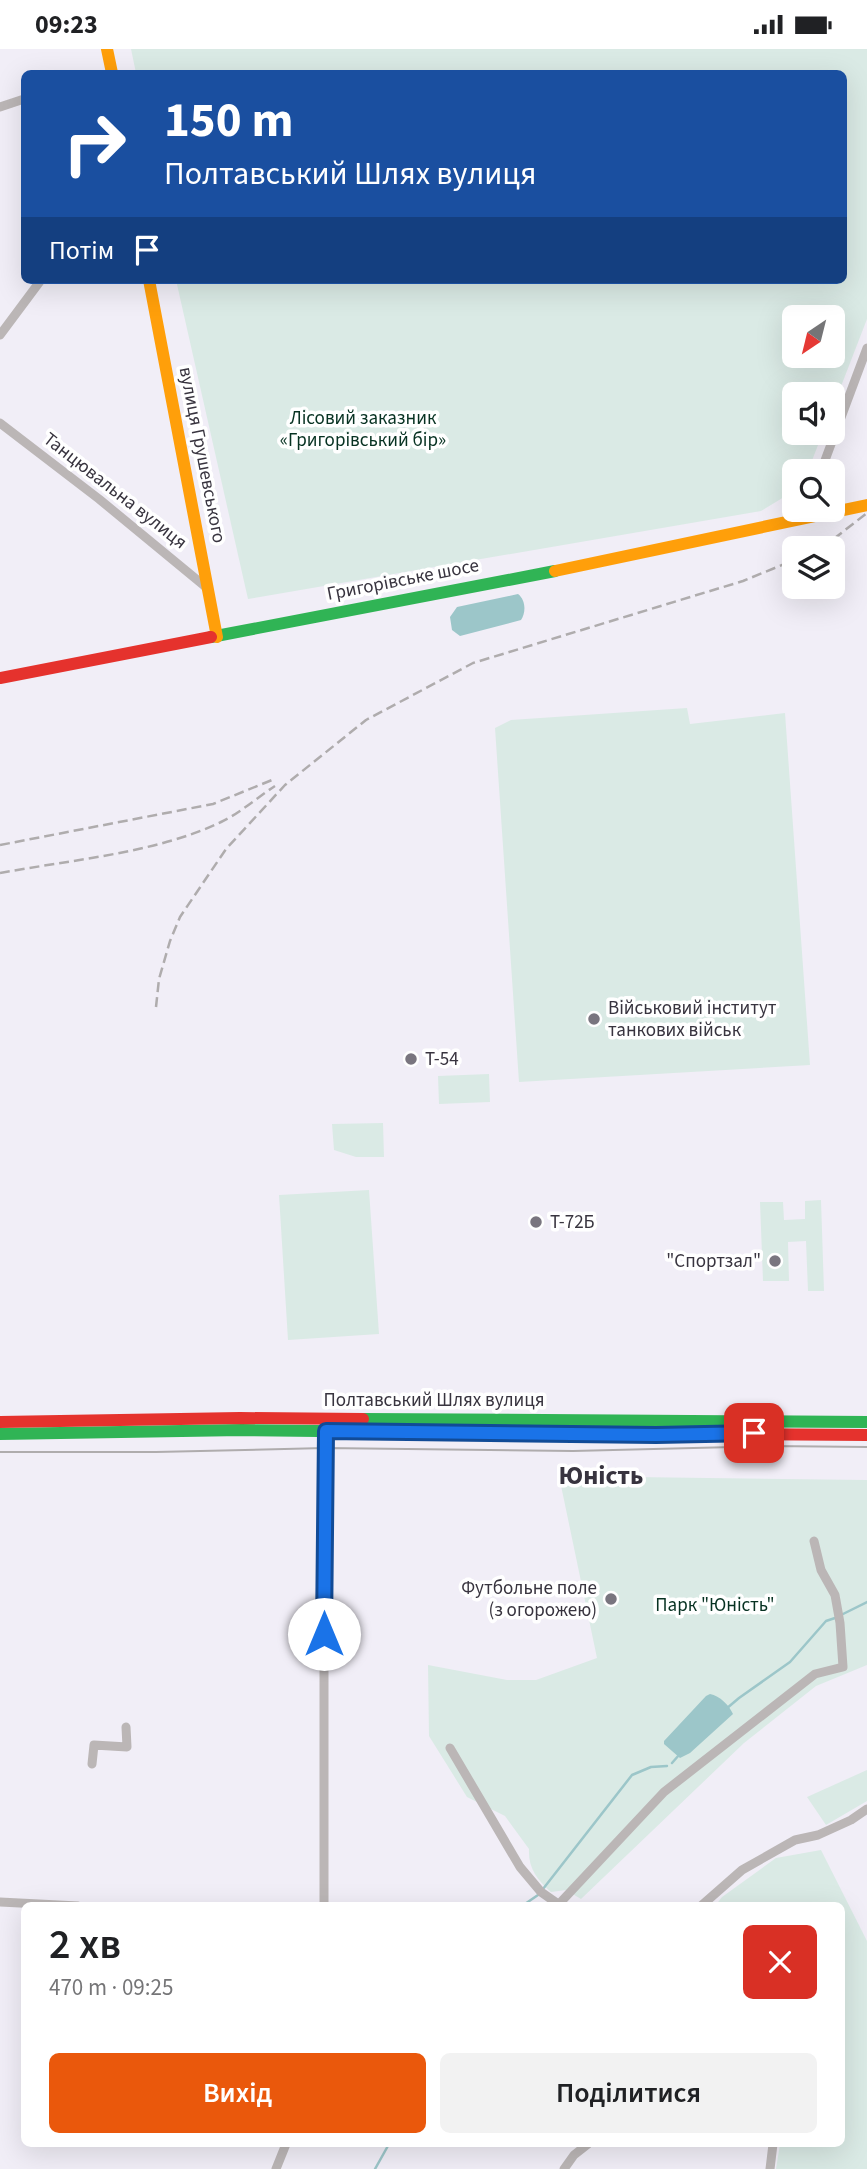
<!DOCTYPE html>
<html lang="uk">
<head>
<meta charset="utf-8">
<style>
  body { margin:0; font-family:"Source Sans 3",sans-serif; background:#f2f2f2; color:#202124; height:100vh; display:flex; flex-direction:column; font-size:26px; white-space:nowrap }
  * { box-sizing:border-box; margin:0 }
  p { font-size:23px; color:#757577 }
  .icon { flex:none; width:38px; height:38px; fill:none; stroke:currentColor; stroke-width:2; stroke-linecap:round; stroke-linejoin:round }
  .map { position:relative; flex:1; overflow:hidden }
  .sheet { position:absolute; left:21px; top:1853px; width:824px; height:245px; display:flex; flex-direction:column; background:#fff; border-radius:10px; box-shadow:0 7px 28px #0002 }
  .sheet>* { flex:none }
  .guide { position:absolute; left:21px; top:21px; width:826px; height:214px; border-radius:10px; box-shadow:0 7px 28px #0002; background:#1a4fa0; color:#fff; overflow:hidden }
  .needle { width:46px; rotate:215deg }
  .buttons { position:absolute; left:782px; top:256px; display:grid; gap:14px }
  .buttons a { display:grid; place-items:center; width:63px; height:63px; border-radius:10px; background:#fff; box-shadow:0 7px 28px #0002; font-size:35px }
  .pin { position:absolute; display:grid; place-items:center; width:60px; height:60px; color:#fff; margin:-30px; border-radius:14px; box-shadow:0 4px 10px #0006 }
  .me { position:absolute; width:77px; margin:-38px; rotate:0deg; stroke-linejoin:round; filter:drop-shadow(0 0 5px #0008) }
  .turn { display:flex; align-items:center; gap:24px; height:147px; padding:0 28px; font-size:32px }
  .turn .icon { width:91px; height:91px; stroke-width:2.5 }
  .turn b { display:block; font-size:49px; line-height:60px }
  .then { display:flex; align-items:center; height:66px; padding:0 28px; background:#0003; gap:14px; font-size:26px }
  .round { display:grid; place-items:center; flex:none; width:74px; height:74px; border-radius:10px; background:#f2f2f2 }
  .summary { display:flex; align-items:center; justify-content:space-between; height:119px; padding:0 28px }
  h1 { font-size:42px; font-weight:600; line-height:52px }
  .cta { display:flex; gap:14px; margin-top:auto; padding:14px 28px }
  .cta a { flex:1; height:80px; border-radius:10px; background:#ea580c; color:#fff; font-size:28px; font-weight:600; line-height:80px; text-align:center }
  .cta a+a { background:#f2f2f2; color:#202124 }
  .status { display:flex; justify-content:space-between; align-items:center; height:49px; padding:0 35px; background:#fff; direction:ltr }
  .status svg { height:19px; fill:currentColor }
  .map>svg:first-child { display:block }
  .green { fill:#daeae5; fill-rule:evenodd }
  .water { fill:#9cc6c9 }
  .lines { fill:none; stroke-linecap:round; stroke-linejoin:round }
  .stream { stroke:#9cc6c9; stroke-width:2.5 }
  .street { stroke:#bbb6b6; stroke-width:9 }
  .fast { stroke:#30b455; stroke-width:12 }
  .slow { stroke:#ff9f0a; stroke-width:12 }
  .jam { stroke:#e5322d; stroke-width:12 }
  .tram { stroke:#afacad; stroke-width:2 }
  .rail { stroke:#afacad; stroke-width:2.5; stroke-dasharray:10 5; stroke-linecap:butt }
  .route-casing { stroke:#114b97; stroke-width:18 }
  .route { stroke:#1a73e8; stroke-width:12 }
  .poi-dot { fill:#79757f; stroke:#fff; stroke-width:2.5 }
  .labels { text-anchor:middle; dominant-baseline:central; stroke-width:7; stroke-linejoin:round; paint-order:stroke }
  .park-label { font-size:19px; fill:#073222; stroke:#fff }
  .street-label { font-size:19px; fill:#38343f; stroke:#fff }
  .poi-label { font-size:19px; fill:#38343f; stroke:#fff; text-anchor:start }
  .district-label { font-size:26px; font-weight:bold; fill:#38343f; stroke:#fff }
</style>
</head>
<body>
<div class="status"><b>09:23</b><svg viewBox="0 0 49 12"><path d="M0 12V9h3v3zM5 12V6h3v6zM10 12V3h3v9zM15 12V0h3v12zM26 1h20v11H26zM47 4h2v5h-2z"/></svg></div>
<div class="map">
<svg width="867" height="2120" viewBox="0 0 867 2120">
  <rect width="100%" height="100%" fill="#f1eef7"/>
  <!-- green -->
  <path class="green" d="M131,0h736v270l-34,88v-13h-39v38h29l-15,39h-14v20l-33,20 -513,88 -72,-319h668v-207h-708zM794,268h39v38h-39z
    M687,659l3,16 95,-11 25,352 -291,17 -24,-354 16,-8z
    M489,1025l1,28 -51,2 -1,-28z
    M383,1074l1,34h-28l-22,-7 -2,-26z
    M369,1141l10,144 -91,6 -9,-145z
    M821,1151l3,91h-16l-2,-50 -18,1 1,39h-26l-3,-79h23l1,18 21,-1v-18z
    M559,1427l308,4v185l-51,21 -72,57 -163,156 -15,-9 -15,2c-14,-12 -23,-24 -22,-43l-24,-33 -38,-19 -38,-61 -1,-71 79,15h29l61,-22z
    M867,1721v31l-41,24 -19,-28z
    M821,1801l46,91v228h-91l4,-25h62v-238h-127l7,-9 54,-39z"/>
  <!-- water -->
  <path class="water" d="M518,545c8,6 8,19 3,26l-61,16 -8,-6 -2,-13 7,-10z
    M710,1645c10,2 19,11 23,20l-43,39 -10,5 -16,-14v-3l42,-45z"/>
  <g class="lines">
    <!-- stream -->
    <path class="stream" d="M841,1566l26,-13
      M726,1660l13,-11 51,-36 36,-41 9,-3
      M672,1714l7,-8
      M543,1840l89,-114 19,-8 16,-1
      M522,1857l16,-11
      M375,2120l14,-25"/>
    <!-- street -->
    <path class="street" d="M0,58l24,-8
      M0,286l41,-55
      M0,374l99,76 108,89
      M821,422l46,-123
      M450,1699l70,119 21,25 20,14
      M92,1715l2,-19 33,2 -1,-20
      M0,1853l78,4
      M559,1855l105,-112 151,-118 28,-7 -3,-44 -5,-28 -14,-25 -7,-29
      M324,1857v-441l2,-38
      M701,1857l41,-36 53,-30 23,-5 33,-15 16,-11
      M276,2120l10,-25
      M564,2120l10,-14 14,-11
      M770,2120l3,-25"/>
    <!-- fast -->
    <path class="fast" d="M211,588l344,-66
      M363,1370l504,3
      M0,1385l242,-4 414,5 57,-1"/>
    <!-- slow -->
    <path class="slow" d="M107,0l5,24
      M149,231l68,357
      M555,522l312,-66"/>
    <!-- jam -->
    <path class="jam" d="M0,629l211,-41
      M0,1373l240,-4 123,1
      M713,1385l154,1"/>
    <!-- tram -->
    <path class="tram" d="M0,1403h156l169,-4 248,3 198,-5 96,1"/>
    <!-- rail -->
    <path class="rail" d="M822,499l45,-35
      M0,796l213,-41 59,-24
      M0,824c70,-13 157,-20 221,-51 19,-9 37,-25 54,-36
      M156,958l3,-28 11,-38 10,-24 46,-68 59,-64 81,-65 107,-57 270,-82 51,-21"/>
  </g>
  <g class="lines">
    <!-- route casing -->
    <g class="route-casing">
      <path id="route" d="M324,1585l2,-203 330,4 98,-2"/>
    </g>
    <!-- route -->
    <use href="#route" class="route"/>
  </g>
  <!-- markers -->
  <g class="poi-dot">
    <circle cx="594" cy="970" r="7"/>
    <circle cx="411" cy="1010" r="7"/>
    <circle cx="536" cy="1173" r="7"/>
    <circle cx="775" cy="1212" r="7"/>
    <circle cx="611" cy="1550" r="7"/>
  </g>
  <g class="labels">
    <!-- park labels -->
    <g class="park-label">
      <text x="363" y="369">Лісовий заказник<tspan x="363" dy="22">«Григорівський бір»</tspan></text>
      <text x="715" y="1556">Парк "Юність"</text>
    </g>
    <!-- street labels -->
    <g class="street-label">
      <text transform="translate(202 406) rotate(79)">вулиця Грушевського</text>
      <text transform="translate(115 442) rotate(38)">Танцювальна вулиця</text>
      <text transform="translate(403 531) rotate(-11)">Григорівське шосе</text>
      <text x="434" y="1351">Полтавський Шлях вулиця</text>
    </g>
    <!-- poi labels -->
    <g class="poi-label">
      <text x="608" y="959">Військовий інститут<tspan x="608" dy="22">танкових військ</tspan></text>
      <text x="425" y="1010">Т-54</text>
      <text x="550" y="1173">Т-72Б</text>
      <text x="761" y="1212" text-anchor="end">"Спортзал"</text>
      <text x="597" y="1539" text-anchor="end">Футбольне поле<tspan x="597" dy="22">(з огорожею)</tspan></text>
    </g>
    <!-- district labels -->
    <g class="district-label">
      <text x="601" y="1426">Юність</text>
    </g>
  </g>
</svg>
<div class="buttons">
<a><svg class="needle" viewBox="-14 -14 28 28"><path d="M0-13l5 13h-10z" fill="#e53935"/><path d="M0 13l5-13h-10z" fill="#757577"/></svg></a>
<a><svg class="icon" aria-label="sound" viewBox="0 0 24 24"><path d="M4 9h4l5-4v14l-5-4H4zM17 9q2 3 0 6"/></svg></a>
<a><svg class="icon" aria-label="search" viewBox="0 0 24 24"><circle cx="10" cy="10" r="6"/><path d="M15 15l6 6"/></svg></a>
<a><svg class="icon" aria-label="layers" viewBox="0 0 24 24"><path d="M12 4l9 5-9 5-9-5zM3 14l9 5 9-5"/></svg></a>
</div>
<div class="pin" style="left:754px;top:1384px;background:#d93025"><svg class="icon" aria-label="arrive" viewBox="0 0 24 24"><path d="M6 21V4h12l-3 4 3 4H6"/></svg></div>
<svg class="me" style="left:324px;top:1585px" viewBox="-20 -20 40 40"><circle r="19" fill="#fff"/><path d="M0-13L10 11 0 6-10 11z" fill="#1a73e8"/></svg>
<div class="guide">
<div class="turn"><svg class="icon" aria-label="right" viewBox="0 0 24 24"><path d="M7 20v-9h11M14 6l5 5-5 5"/></svg><div><b>150 m</b>Полтавський Шлях вулиця</div></div>
<div class="then">Потім<svg class="icon" aria-label="arrive" viewBox="0 0 24 24"><path d="M6 21V4h12l-3 4 3 4H6"/></svg></div>
</div>
<section class="sheet">
<div class="summary"><div><h1>2 хв</h1><p>470 m · 09:25</p></div><a class="round" style="background:#d93025;color:#fff"><svg class="icon" aria-label="close" viewBox="0 0 24 24"><path d="M6 6l12 12M18 6L6 18"/></svg></a></div>
<div class="cta"><a>Вихід</a><a>Поділитися</a></div>
</section>
</div>
</body>
</html>
